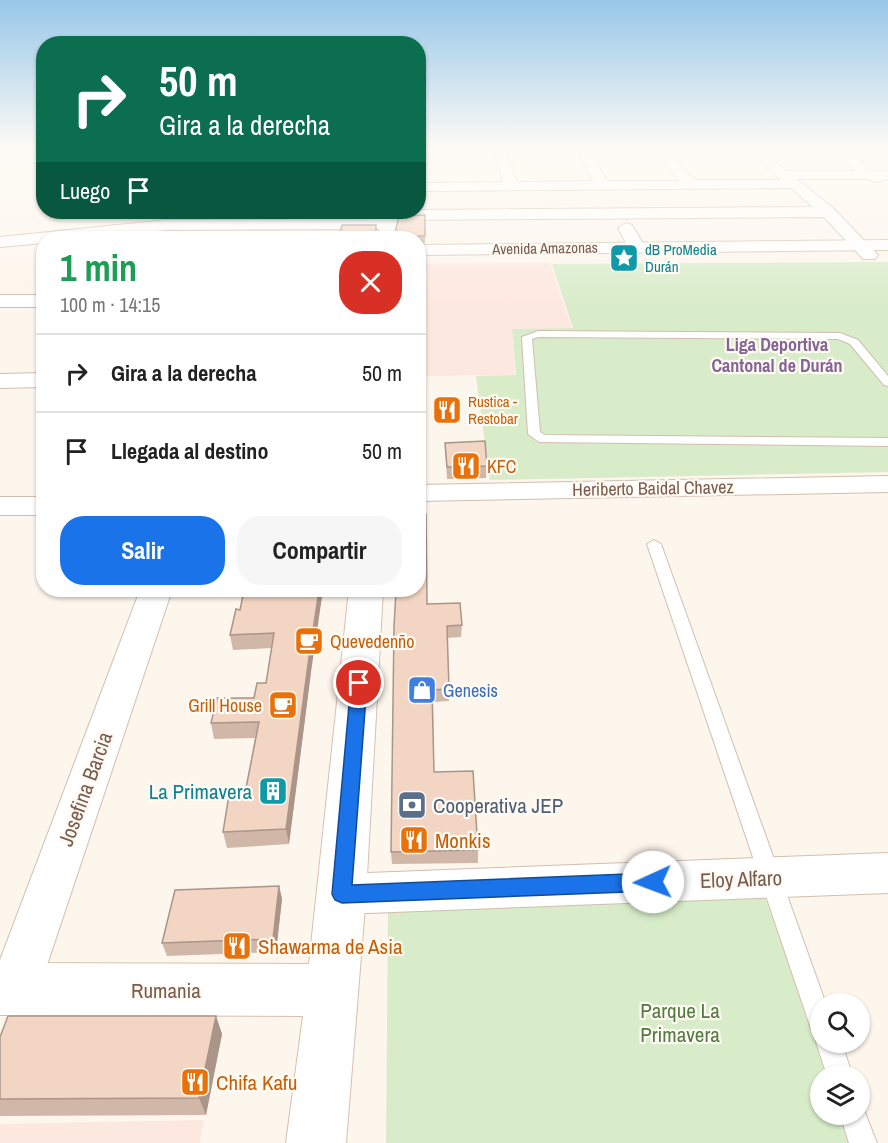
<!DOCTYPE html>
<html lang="es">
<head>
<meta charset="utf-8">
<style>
  body { margin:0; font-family:"Archivo Narrow",sans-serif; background:#f6f6f6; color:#222; height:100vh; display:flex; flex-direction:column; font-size:22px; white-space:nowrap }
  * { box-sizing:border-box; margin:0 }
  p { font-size:20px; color:#767676 }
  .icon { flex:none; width:33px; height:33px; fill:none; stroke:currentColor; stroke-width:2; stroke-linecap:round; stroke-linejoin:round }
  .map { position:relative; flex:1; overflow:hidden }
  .side { position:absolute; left:36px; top:231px; width:390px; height:366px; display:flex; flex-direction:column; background:#fff; border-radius:24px; box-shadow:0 2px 4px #0004 }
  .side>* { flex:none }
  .banner { position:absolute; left:36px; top:36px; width:390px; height:183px; border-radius:24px; box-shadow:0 2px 4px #0004; background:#0b6e4f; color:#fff; overflow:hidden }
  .buttons { position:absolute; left:810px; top:993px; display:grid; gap:12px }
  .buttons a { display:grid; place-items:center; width:60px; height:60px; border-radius:50%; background:#fff; box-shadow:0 2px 4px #0004; font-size:30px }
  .pin { position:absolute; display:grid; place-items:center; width:51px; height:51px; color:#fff; margin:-26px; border:3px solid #fff; border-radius:50%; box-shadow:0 2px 6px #0007 }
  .me { position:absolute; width:66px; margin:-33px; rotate:268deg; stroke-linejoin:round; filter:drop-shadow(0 0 4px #0008) }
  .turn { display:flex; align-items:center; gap:21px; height:126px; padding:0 24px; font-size:27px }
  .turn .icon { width:78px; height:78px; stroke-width:2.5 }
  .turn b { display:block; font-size:42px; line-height:51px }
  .then { display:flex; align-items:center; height:57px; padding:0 24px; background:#0003; gap:12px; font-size:22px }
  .round { display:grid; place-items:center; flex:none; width:63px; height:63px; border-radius:24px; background:#f6f6f6 }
  .headline { display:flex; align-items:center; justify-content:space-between; height:102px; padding:0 24px }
  h1 { font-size:36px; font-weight:800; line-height:45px; color:#1e9e55 }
  .primary-button { display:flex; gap:12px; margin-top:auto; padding:12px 24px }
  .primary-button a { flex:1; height:69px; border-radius:24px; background:#1a73e8; color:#fff; font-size:24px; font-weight:800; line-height:69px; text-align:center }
  .primary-button a+a { background:#f6f6f6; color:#222 }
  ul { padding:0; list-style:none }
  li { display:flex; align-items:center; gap:18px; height:78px; padding:0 24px; border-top:2px solid #e0e0e0 }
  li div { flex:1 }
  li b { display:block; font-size:22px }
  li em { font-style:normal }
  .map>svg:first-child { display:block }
  .commercial { fill:#fde8e0 }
  .green { fill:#d8ecc9 }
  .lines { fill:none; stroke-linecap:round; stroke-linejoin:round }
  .lane-casing { stroke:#d1beb0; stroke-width:2 }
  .street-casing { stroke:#d1beb0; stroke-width:2 }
  .secondary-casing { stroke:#d6c0b0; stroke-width:2 }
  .lane { fill:#fff; fill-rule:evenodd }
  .street { fill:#fff; fill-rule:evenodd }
  .secondary { fill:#fff; fill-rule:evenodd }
  .wall { fill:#d1b7a8 }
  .shaded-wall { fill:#aa9588 }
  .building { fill:#f3d5c3; stroke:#aa9588; stroke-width:1.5 }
  .route { fill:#1a73e8; stroke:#114b97; stroke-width:1.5 }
  .labels { text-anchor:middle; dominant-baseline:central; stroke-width:4.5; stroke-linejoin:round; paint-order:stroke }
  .far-street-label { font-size:15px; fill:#7a5c4d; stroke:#fffaf3 }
  .far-culture-label { font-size:15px; fill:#0d838f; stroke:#fffaf3; text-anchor:start }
  .far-food-label { font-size:15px; fill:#c56008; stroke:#fffaf3; text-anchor:start }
  .far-quarter-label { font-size:18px; font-weight:bold; fill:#846695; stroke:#fffaf3 }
  .food-label { font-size:18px; fill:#c56008; stroke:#fffaf3; text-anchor:start }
  .street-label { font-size:18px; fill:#7a5c4d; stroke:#fffaf3 }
  .shop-label { font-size:18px; fill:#366cbe; stroke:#fffaf3; text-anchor:start }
  .near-street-label { font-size:21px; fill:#7a5c4d; stroke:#fffaf3 }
  .near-culture-label { font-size:21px; fill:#0d838f; stroke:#fffaf3; text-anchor:end }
  .near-service-label { font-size:21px; fill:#4e5e75; stroke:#fffaf3; text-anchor:start }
  .near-food-label { font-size:21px; fill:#c56008; stroke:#fffaf3; text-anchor:start }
  .near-park-label { font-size:21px; fill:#537a41; stroke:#fffaf3 }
</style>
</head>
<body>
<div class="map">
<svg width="888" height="1143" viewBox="0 0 888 1143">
  <rect width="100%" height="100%" fill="#fdf6ec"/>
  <!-- commercial -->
  <path class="commercial" d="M550,263l22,65 -60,1 3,46 -96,1v-112z
    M204,1120l-4,23h-200v-19z"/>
  <!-- green -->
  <path class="green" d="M888,262v210l-398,8 -14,-104 40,-1 -4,-46 61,-1 -21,-64z
    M765,897l64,178 -9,1v38l23,1 10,28h-467l2,-232z"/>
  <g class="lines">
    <!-- lane casing -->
    <g class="lane-casing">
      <path id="lane" d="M538,331l302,2 18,7 30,36v10l-4,-1 -34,-41 -12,-5 -300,-2 -6,2 8,93 5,3 343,3v8l-349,-4 -11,-8 -6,-97z
        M654,540l7,4 165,460h-6v28l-9,-3 -3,-9 -161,-476z
        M819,1033l1,9h21l12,34h-26l-11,-34z
        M860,1103l2,2 15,38h-28l-9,-29h20z"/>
    </g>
    <!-- street casing -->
    <g class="street-casing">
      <path id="street" d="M494,150h12l11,32 76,-1 -16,-31h12l18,31h72l-24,-31h13l26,30h87l-34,-30h14l26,21h69l-26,-21h14l30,21h14v8l-13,3 -7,-3h-71l37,30 44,46 -3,4h-12l-39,-42 -434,3 6,4 -8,5 -221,1 -84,8h-39v5l-44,4v-10l167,-17 221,-1 -6,-4 2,-3 34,-2 395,-3 -22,-19 -373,3v-8l85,-1z
        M626,223l6,2 13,22 -3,4h-12l-12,-23z
        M0,295h44v12h-44z
        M44,373v14l-44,1v-14z
        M888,476v16l-470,9v-16z
        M0,497h44v18h-44z
        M140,590h32l-133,399 -7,17 -18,7 -14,-5v-48z
        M888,853v40l-546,21 -16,-6 -7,-14 7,-14 16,-6z"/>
    </g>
    <!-- secondary casing -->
    <g class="secondary-casing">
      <path id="secondary" d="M382,212h16l-3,26h-17z
        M888,240v10l-470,5v-10z
        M349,590h34l-17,304 -20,249h-60l17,-127 -303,-1v-52l309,1z"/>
    </g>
    <!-- lane -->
    <use href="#lane" class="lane"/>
    <!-- street -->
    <use href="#street" class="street"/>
    <!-- secondary -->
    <use href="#secondary" class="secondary"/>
  </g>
  <!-- wall -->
  <path class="wall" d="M418,150h9v9h-6l1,22z
    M418,188h5l1,20h-6z
    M346,212h35l-2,5h-33z
    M425,215v28h-7v-5h-79l38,-5h18z
    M445,443l42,23 -1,12 -39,1z
    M244,590l67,82 -22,172 -62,4 -4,-16 22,-39 10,-55 -41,1 -3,-16 43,-25 12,-15 6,-35 -39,2 -3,-15 10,-25z
    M427,604l35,21 -1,12 -14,1 2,63 -16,1 1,70 44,78v13l-86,1 -1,-12z
    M279,886l3,13 -6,53 -109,4 -5,-13z
    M216,1016l6,18 -16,81 -206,1v-79z"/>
  <!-- shaded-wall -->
  <path class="shaded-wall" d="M422,176v5l-4,1v-5z
    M319,590h4l-12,82 -22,172 -3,-15 23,-172z
    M279,886l3,13 -6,53 -3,-13z
    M216,1016l6,18 -16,81 -7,-17z"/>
  <!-- building -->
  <path class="building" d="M418,150h9v4h-6l1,22 -4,1z
    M418,188h5l1,14 -6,1z
    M425,215v21h-7l-2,2h-77l3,-13h34v8h19l4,-17z
    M485,441l2,25 -40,1 -2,-24z
    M418,512l1,2h7l1,90 33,-1 2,22 -15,1 2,63 -17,1 2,82 39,-1 5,79 -87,2 3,-225 2,-37h22z
    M244,590h75l-10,67 -23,172 -63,3 6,-37 16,-2 14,-71 -48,1 6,-25h37l3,-15h9l8,-50 -44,2 6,-26 4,1z
    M279,886l-6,53 -111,4 13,-53z
    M8,1016h208l-17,82 -199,1v-62z"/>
  <!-- sky -->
  <linearGradient id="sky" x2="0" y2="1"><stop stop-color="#97c7e8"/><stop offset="0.48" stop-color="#fefbf6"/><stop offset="1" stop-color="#fefbf6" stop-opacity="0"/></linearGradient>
  <rect width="888" height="310" fill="url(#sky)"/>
  <!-- route -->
  <path class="route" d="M359,677l5,2 3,4 -15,202 301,-12 7,3 2,6 -2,6 -7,3 -311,12 -7,-3 -3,-6 19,-211 2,-4z"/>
  <!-- icons -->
  <defs>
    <g id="sight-square" transform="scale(1.5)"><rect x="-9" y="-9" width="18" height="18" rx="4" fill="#0f9aa8" stroke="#fffaf3"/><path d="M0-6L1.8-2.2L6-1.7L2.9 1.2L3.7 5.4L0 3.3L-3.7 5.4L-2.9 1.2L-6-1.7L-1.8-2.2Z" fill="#fff"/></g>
    <g id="restaurant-square" transform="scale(1.5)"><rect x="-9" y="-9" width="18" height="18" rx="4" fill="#e8710a" stroke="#fffaf3"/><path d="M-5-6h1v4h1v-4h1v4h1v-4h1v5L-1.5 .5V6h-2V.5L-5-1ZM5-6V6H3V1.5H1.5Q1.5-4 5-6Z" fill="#fff"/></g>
    <g id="cafe-square" transform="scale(1.5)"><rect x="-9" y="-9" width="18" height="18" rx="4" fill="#e8710a" stroke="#fffaf3"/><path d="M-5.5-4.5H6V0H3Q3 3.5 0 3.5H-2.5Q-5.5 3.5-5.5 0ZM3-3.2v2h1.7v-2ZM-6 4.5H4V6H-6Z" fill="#fff"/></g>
    <g id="shop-square" transform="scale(1.5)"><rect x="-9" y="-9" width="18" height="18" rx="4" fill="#3f7fe0" stroke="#fffaf3"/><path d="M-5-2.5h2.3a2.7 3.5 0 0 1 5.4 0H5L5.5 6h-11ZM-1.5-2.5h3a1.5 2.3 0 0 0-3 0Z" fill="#fff"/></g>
    <g id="building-square" transform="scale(1.5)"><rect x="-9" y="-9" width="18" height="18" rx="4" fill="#0f9aa8" stroke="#fffaf3"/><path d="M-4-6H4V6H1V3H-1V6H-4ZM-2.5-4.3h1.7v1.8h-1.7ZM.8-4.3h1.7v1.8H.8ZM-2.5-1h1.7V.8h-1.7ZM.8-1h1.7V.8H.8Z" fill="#fff"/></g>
    <g id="bank-square" transform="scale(1.5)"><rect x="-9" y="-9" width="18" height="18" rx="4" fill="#5c6f8a" stroke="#fffaf3"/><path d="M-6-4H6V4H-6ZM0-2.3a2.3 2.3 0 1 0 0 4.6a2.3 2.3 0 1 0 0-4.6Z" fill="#fff"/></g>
  </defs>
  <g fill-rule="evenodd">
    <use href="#sight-square" x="624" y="258"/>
    <use href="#restaurant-square" x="447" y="410"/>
    <use href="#restaurant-square" x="466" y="466"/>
    <use href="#cafe-square" x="309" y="641"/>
    <use href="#shop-square" x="422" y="690"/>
    <use href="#cafe-square" x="283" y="705"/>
    <use href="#building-square" x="273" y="791"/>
    <use href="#bank-square" x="412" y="805"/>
    <use href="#restaurant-square" x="414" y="840"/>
    <use href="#restaurant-square" x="237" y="946"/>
    <use href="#restaurant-square" x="195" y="1082"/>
  </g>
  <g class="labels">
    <!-- far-street labels -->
    <g class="far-street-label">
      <text transform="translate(545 248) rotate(-1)">Avenida Amazonas</text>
    </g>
    <!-- far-culture labels -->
    <g class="far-culture-label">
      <text x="645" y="249">dB ProMedia<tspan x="645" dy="17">Durán</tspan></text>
    </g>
    <!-- far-food labels -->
    <g class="far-food-label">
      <text x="468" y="401">Rustica -<tspan x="468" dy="17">Restobar</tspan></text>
    </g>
    <!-- far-quarter labels -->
    <g class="far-quarter-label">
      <text x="777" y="344">Liga Deportiva<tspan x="777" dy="21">Cantonal de Durán</tspan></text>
    </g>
    <!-- food labels -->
    <g class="food-label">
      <text x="487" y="466">KFC</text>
      <text x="330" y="641">Quevedenño</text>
      <text x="262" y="705" text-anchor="end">Grill House</text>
    </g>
    <!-- street labels -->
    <g class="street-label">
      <text transform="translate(653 488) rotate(-1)">Heriberto Baidal Chavez</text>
    </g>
    <!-- shop labels -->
    <g class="shop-label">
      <text x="443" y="690">Genesis</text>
    </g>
    <!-- near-street labels -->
    <g class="near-street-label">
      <text transform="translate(85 789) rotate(-70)">Josefina Barcia</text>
      <text transform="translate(741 879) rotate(-2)">Eloy Alfaro</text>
      <text x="166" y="990">Rumania</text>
    </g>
    <!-- near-culture labels -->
    <g class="near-culture-label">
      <text x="252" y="791">La Primavera</text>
    </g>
    <!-- near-service labels -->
    <g class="near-service-label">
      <text x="433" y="805">Cooperativa JEP</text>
    </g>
    <!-- near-food labels -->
    <g class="near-food-label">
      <text x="435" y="840">Monkis</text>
      <text x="258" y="946">Shawarma de Asia</text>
      <text x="216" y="1082">Chifa Kafu</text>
    </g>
    <!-- near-park labels -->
    <g class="near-park-label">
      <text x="680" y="1010">Parque La<tspan x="680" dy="24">Primavera</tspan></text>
    </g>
  </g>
</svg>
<div class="buttons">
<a><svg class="icon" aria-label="search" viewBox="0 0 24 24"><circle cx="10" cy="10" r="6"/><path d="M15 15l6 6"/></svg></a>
<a><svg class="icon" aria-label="layers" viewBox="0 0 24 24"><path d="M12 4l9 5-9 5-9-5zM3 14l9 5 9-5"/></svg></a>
</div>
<div class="pin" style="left:359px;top:683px;background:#d93025"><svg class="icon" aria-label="arrive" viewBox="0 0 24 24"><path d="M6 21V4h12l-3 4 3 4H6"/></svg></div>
<svg class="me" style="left:653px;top:882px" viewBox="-20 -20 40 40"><circle r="19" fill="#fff"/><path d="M0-13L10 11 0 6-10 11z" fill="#1a73e8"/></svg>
<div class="banner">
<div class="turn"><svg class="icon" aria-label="right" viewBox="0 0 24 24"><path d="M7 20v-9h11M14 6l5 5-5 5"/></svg><div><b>50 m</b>Gira a la derecha</div></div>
<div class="then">Luego<svg class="icon" aria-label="arrive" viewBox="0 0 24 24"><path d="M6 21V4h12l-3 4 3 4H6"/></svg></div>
</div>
<section class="side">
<div class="headline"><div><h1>1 min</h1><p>100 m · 14:15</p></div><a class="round" style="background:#d93025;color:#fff"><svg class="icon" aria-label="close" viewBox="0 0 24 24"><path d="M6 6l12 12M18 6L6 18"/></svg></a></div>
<ul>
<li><svg class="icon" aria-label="right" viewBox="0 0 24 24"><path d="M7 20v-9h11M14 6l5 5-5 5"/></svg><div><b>Gira a la derecha</b></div><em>50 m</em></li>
<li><svg class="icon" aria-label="arrive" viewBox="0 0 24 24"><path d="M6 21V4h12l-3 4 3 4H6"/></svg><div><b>Llegada al destino</b></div><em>50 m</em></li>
</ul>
<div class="primary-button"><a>Salir</a><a>Compartir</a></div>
</section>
</div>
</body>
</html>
